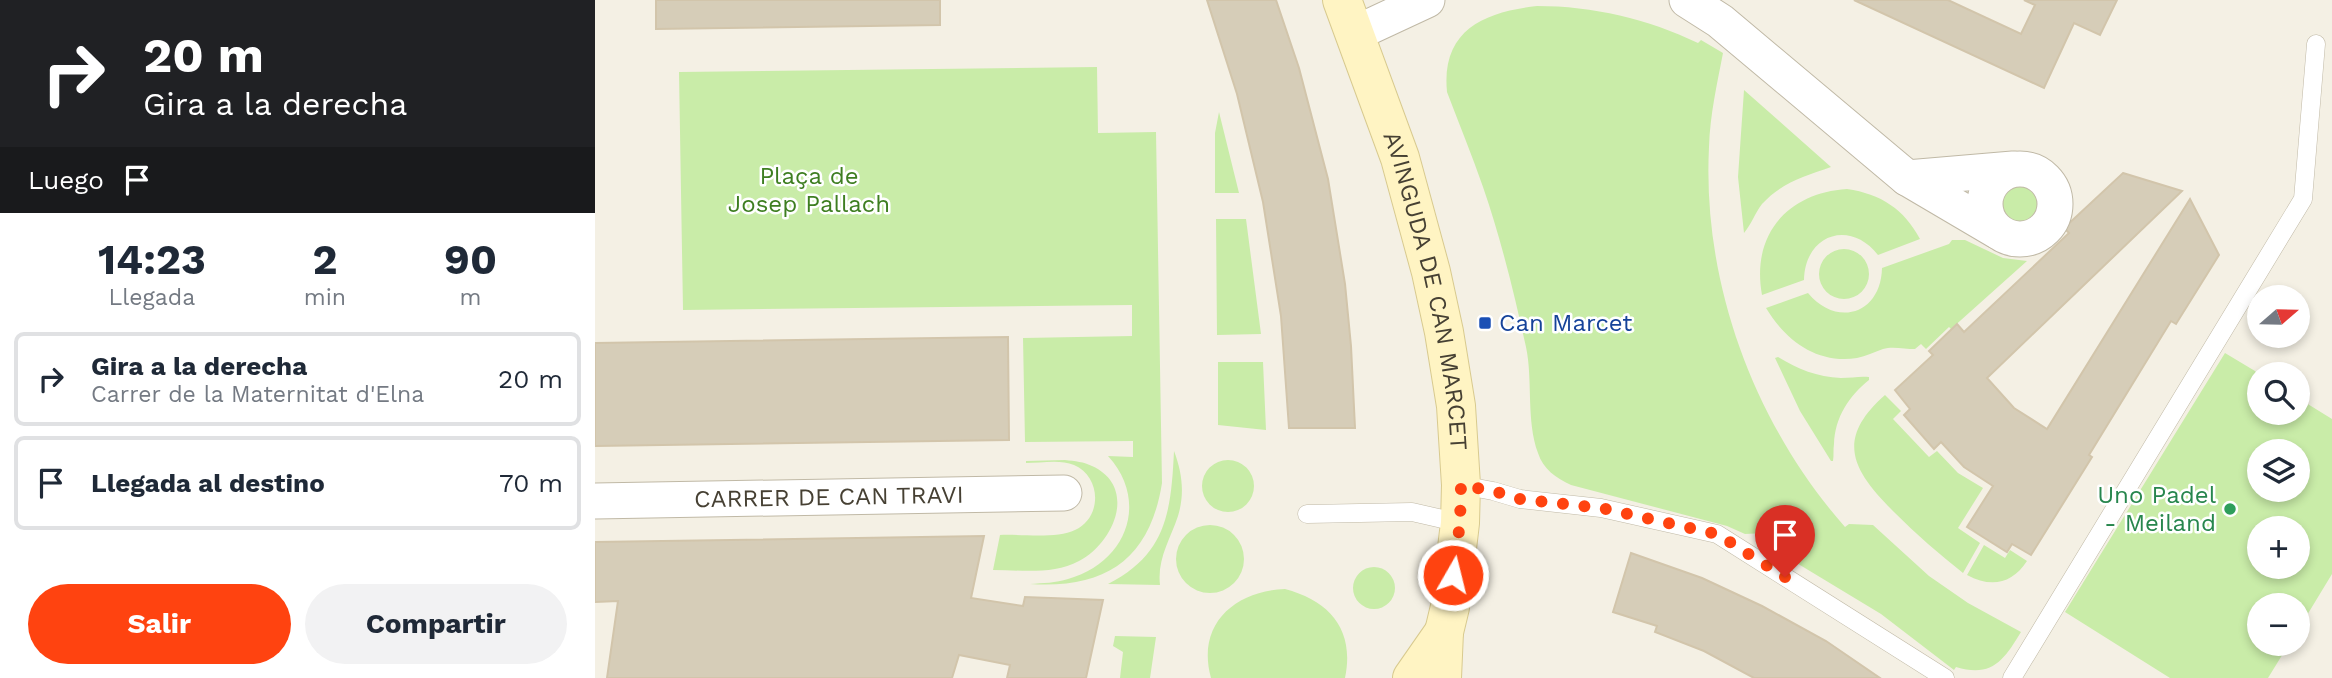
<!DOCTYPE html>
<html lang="es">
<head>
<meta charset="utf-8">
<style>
  body { margin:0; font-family:"Work Sans",sans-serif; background:#f2f2f3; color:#1f2937; height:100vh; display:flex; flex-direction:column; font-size:26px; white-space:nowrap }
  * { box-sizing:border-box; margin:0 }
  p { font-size:23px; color:#747a83 }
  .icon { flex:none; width:38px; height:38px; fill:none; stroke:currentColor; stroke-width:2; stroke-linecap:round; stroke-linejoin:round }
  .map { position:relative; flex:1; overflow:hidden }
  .drawer { display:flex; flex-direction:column; background:#fff; width:595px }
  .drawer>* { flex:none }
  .banner { background:#202124; color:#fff; overflow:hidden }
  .needle { width:46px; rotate:70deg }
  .buttons { position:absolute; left:1652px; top:285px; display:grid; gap:14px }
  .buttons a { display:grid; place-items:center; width:63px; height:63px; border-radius:50%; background:#fff; box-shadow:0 4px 10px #0003; font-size:35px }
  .pin { position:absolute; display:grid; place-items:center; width:60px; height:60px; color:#fff; margin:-72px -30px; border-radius:50% 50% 50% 0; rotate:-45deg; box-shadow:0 0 7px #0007 }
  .pin .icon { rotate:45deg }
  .me { position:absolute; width:77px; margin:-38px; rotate:8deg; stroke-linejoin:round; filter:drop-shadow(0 0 5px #0008) }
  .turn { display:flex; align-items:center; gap:24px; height:147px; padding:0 28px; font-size:32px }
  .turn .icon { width:91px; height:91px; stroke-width:2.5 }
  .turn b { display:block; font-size:49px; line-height:60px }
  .then { display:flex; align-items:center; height:66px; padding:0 28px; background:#0003; gap:14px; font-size:26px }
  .eta { display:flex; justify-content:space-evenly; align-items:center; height:119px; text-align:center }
  .eta b { font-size:42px; font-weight:700; line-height:49px }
  .cta { display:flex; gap:14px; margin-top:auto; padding:14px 28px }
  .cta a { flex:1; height:80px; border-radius:42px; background:#ff4310; color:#fff; font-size:28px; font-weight:700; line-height:80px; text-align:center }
  .cta a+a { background:#f2f2f3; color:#1f2937 }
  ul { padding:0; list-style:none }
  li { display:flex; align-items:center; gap:21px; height:94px; margin:0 14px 10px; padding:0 14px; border:4px solid #e0e1e3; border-radius:10px }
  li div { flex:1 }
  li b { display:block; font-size:26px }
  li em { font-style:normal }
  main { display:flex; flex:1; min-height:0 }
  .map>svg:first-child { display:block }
  .green { fill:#c9eca8; fill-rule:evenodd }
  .building { fill:#d6cdb8; stroke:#d2c5ab; stroke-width:2 }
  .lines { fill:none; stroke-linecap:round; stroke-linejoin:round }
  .lane-casing { stroke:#c0b9a6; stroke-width:19 }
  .street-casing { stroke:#c0b9a6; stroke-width:37 }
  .secondary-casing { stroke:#d8ca8f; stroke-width:40 }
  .lane { stroke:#fff; stroke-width:18 }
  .street { stroke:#fff; stroke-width:35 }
  .secondary { stroke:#fff4c3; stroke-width:38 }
  .route { stroke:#ff4310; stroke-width:12; stroke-dasharray:0 21.6 }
  .transit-dot { fill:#1a4fb4; stroke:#fff; stroke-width:2.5 }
  .leisure-dot { fill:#2e9e5b; stroke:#fff; stroke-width:2.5 }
  .labels { text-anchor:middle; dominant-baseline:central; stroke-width:5; stroke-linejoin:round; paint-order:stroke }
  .park-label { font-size:24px; fill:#3e7e21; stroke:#fff }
  .street-label { font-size:24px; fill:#464033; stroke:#fff }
  .transit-label { font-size:24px; fill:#164399; stroke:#fff; text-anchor:start }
  .leisure-label { font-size:24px; fill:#27864d; stroke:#fff; text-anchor:end }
</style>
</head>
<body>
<main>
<section class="drawer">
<div class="banner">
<div class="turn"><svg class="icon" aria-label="right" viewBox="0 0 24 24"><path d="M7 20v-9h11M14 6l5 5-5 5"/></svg><div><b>20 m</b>Gira a la derecha</div></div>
<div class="then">Luego<svg class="icon" aria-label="arrive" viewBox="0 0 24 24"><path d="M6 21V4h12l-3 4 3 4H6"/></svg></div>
</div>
<div class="eta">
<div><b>14:23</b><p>Llegada</p></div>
<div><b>2</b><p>min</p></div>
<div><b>90</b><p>m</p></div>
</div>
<ul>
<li><svg class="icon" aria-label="right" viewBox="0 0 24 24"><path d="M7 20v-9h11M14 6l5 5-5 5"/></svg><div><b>Gira a la derecha</b><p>Carrer de la Maternitat d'Elna</p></div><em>20 m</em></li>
<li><svg class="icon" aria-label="arrive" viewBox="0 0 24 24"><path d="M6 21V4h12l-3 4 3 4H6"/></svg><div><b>Llegada al destino</b></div><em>70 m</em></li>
</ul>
<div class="cta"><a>Salir</a><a>Compartir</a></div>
</section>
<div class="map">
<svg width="1737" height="678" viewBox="0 0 1737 678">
  <rect width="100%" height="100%" fill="#f4f0e4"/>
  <!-- green -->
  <path class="green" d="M942,6c56,0 111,13 161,37l3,-3 22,13c-6,31 -13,62 -14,94 -7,137 46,278 136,380l4,-3 24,1 56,51 39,27 53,29c-17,28 -29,46 -65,35l-2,3 -73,-56 -86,-52 -16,-19 -14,-10 -20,1 -18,-8 -156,-41c-15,-7 -28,-16 -33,-32 -12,-32 -5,-73 -12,-106 -12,-54 -25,-108 -43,-160 -11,-32 -24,-63 -36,-95 -6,-62 37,-80 90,-86z
    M502,67l1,66 58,-1 6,351c-12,76 -56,106 -132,101 13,-1 26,-1 38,-5 58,-16 82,-77 40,-123l25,1v-16l-108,1 -2,-104 109,-2v-31l-449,5 -4,-238z
    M1149,90l87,77c-25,9 -49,15 -69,37 -7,9 -11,21 -18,29l-6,-56z
    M624,112l20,81h-24v-60z
    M1401 206a24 24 0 1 1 48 0a24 24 0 1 1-48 0Z
    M1252,189c34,5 57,20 73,50l-42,16c-28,-36 -73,-21 -74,25l-42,15c-11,-60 25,-102 85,-106z
    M621,219h30l15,115 -44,1z
    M1357,240h13l38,18 24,3 -76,68 -2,-2 -23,22 -5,-5 -6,5c-10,0 -23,-3 -32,0 -9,3 -17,7 -26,9 -40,6 -71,-17 -91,-50l42,-15c29,35 73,21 74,-25l67,-24z
    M1224 274a25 25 0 1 1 50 0a25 25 0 1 1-50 0Z
    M1630,353l35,21 -1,39h39v-15l34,21v155l-34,56v-24h-39v38h30l-21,34h-98l-105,-66zM1664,452h39v38h-39zM1664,528h39v39h-39z
    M1183,357c20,12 39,20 63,21 10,0 19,-2 28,-1v3c-20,16 -34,37 -35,64 -1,6 0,11 -1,17h-2l-31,-50 -25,-53z
    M623,362h45l3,68 -48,-5z
    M1290,395l16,16 -8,8 36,38 8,-6 21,22 25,15 -25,40 22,15 -17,30c-24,-19 -47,-39 -69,-61 -41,-41 -60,-72 -9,-117z
    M579,451c8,21 11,42 4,65 -8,24 -21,43 -18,69l-52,-1c59,-30 63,-73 66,-133z
    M470,460c10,1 19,2 27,6 46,21 22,77 -13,95 -26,14 -58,9 -86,9l7,-35c21,-1 57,4 75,-5 27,-12 27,-53 -1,-65 -14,-6 -33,-2 -48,-2v-2z
    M607 486a26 26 0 1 1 52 0a26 26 0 1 1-52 0Z
    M581 559a34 34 0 1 1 68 0a34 34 0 1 1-68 0Z
    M1389,545l21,13 5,-8 17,11c-15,23 -36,27 -60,14z
    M758 588a21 21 0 1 1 42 0a21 21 0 1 1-42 0Z
    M690,589c45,12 70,41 60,89h-134c-15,-54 24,-87 74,-89z
    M520,636l41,1 -6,41h-30l3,-26 -10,-6z"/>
  <!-- building -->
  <path class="building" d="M61,0h284v25l-284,4z
    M612,0h69l23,68 29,111 17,105 6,62 4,82h-66l-8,-112 -18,-114 -26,-108z
    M1259,0h94l73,34 14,-29 -11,-5h93l-17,35 -26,-12 -30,65z
    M1528,173l59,18 -195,187 27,30 33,21 143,-230 29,56 -43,69 -5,-3 -82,134 3,2 -61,98 -19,-11 -5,8 -40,-25 26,-41 -29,-19 -23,-25 -7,7 -30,-34 6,-6 -15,-19 38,-35 -4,-4 28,-27 7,8 105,-99 -5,-5z
    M413,337l1,103 -414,6v-103z
    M389,536l-13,62 52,8 2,-9 78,3 -17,78h-79l3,-13 -51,-10 -7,23h-345l11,-77 -23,1v-60z
    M1036,553l71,25 60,28 64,35 54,37h-126l-50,-27 -49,-19 2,-6 -44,-14z"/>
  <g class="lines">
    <!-- lane casing -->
    <g class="lane-casing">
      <path id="lane" d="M866,485l32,6 27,8 81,9 116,26 228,144
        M712,514l105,-2 48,11
        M1417,678l291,-479 13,-155"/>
    </g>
    <!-- street casing -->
    <g class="street-casing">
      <g id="street">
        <path d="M1092,0l33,21 187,157 106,-9"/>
        <path d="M759,34l73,-34"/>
        <circle cx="1425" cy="204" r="35"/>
        <path d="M1312,178l90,53"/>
        <path id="s1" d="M0,501l469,-8"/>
      </g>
    </g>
    <!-- secondary casing -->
    <g class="secondary-casing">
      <g id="secondary">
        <path id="s2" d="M747,0l58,158 31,114 13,60 12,74 5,79 -1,38 -10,84 -6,25 -2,46"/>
        <path d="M817,678l32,-46"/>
      </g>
    </g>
    <!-- lane -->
    <use href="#lane" class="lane"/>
    <!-- street -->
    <use href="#street" class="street"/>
    <!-- secondary -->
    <use href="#secondary" class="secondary"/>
  </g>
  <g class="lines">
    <!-- route -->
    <path class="route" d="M858,575l7,-52 1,-38 32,6 27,8 81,9 116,26 68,43"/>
  </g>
  <!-- markers -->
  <rect class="transit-dot" x="883" y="316" width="14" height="14" rx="3.5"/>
  <circle class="leisure-dot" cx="1635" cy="509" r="7"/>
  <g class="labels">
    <!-- park labels -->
    <g class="park-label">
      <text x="214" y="176">Plaça de<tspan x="214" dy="28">Josep Pallach</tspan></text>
    </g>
    <!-- street labels -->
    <g class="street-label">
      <text stroke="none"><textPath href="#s2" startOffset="304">AVINGUDA DE CAN MARCET</textPath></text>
      <text stroke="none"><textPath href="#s1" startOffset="234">CARRER DE CAN TRAVI</textPath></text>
    </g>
    <!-- transit labels -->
    <g class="transit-label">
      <text x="904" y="323">Can Marcet</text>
    </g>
    <!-- leisure labels -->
    <g class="leisure-label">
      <text x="1621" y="495">Uno Padel<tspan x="1621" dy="28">- Meiland</tspan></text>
    </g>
  </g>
</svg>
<div class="buttons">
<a><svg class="needle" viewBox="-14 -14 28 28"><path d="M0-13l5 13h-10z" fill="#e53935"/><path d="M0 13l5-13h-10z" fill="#747a83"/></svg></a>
<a><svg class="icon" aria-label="search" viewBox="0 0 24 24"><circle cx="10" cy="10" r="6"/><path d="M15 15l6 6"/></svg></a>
<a><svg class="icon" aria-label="layers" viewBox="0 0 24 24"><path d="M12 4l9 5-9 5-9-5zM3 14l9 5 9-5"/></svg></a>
<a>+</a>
<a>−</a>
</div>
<div class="pin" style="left:1190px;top:577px;background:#d93025"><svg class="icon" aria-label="arrive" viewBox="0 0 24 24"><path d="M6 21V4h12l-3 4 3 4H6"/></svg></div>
<svg class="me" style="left:858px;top:575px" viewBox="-20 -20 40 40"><circle r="17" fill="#ff4310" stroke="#fff" stroke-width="3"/><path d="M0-11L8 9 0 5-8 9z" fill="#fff"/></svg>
</div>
</main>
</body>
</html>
